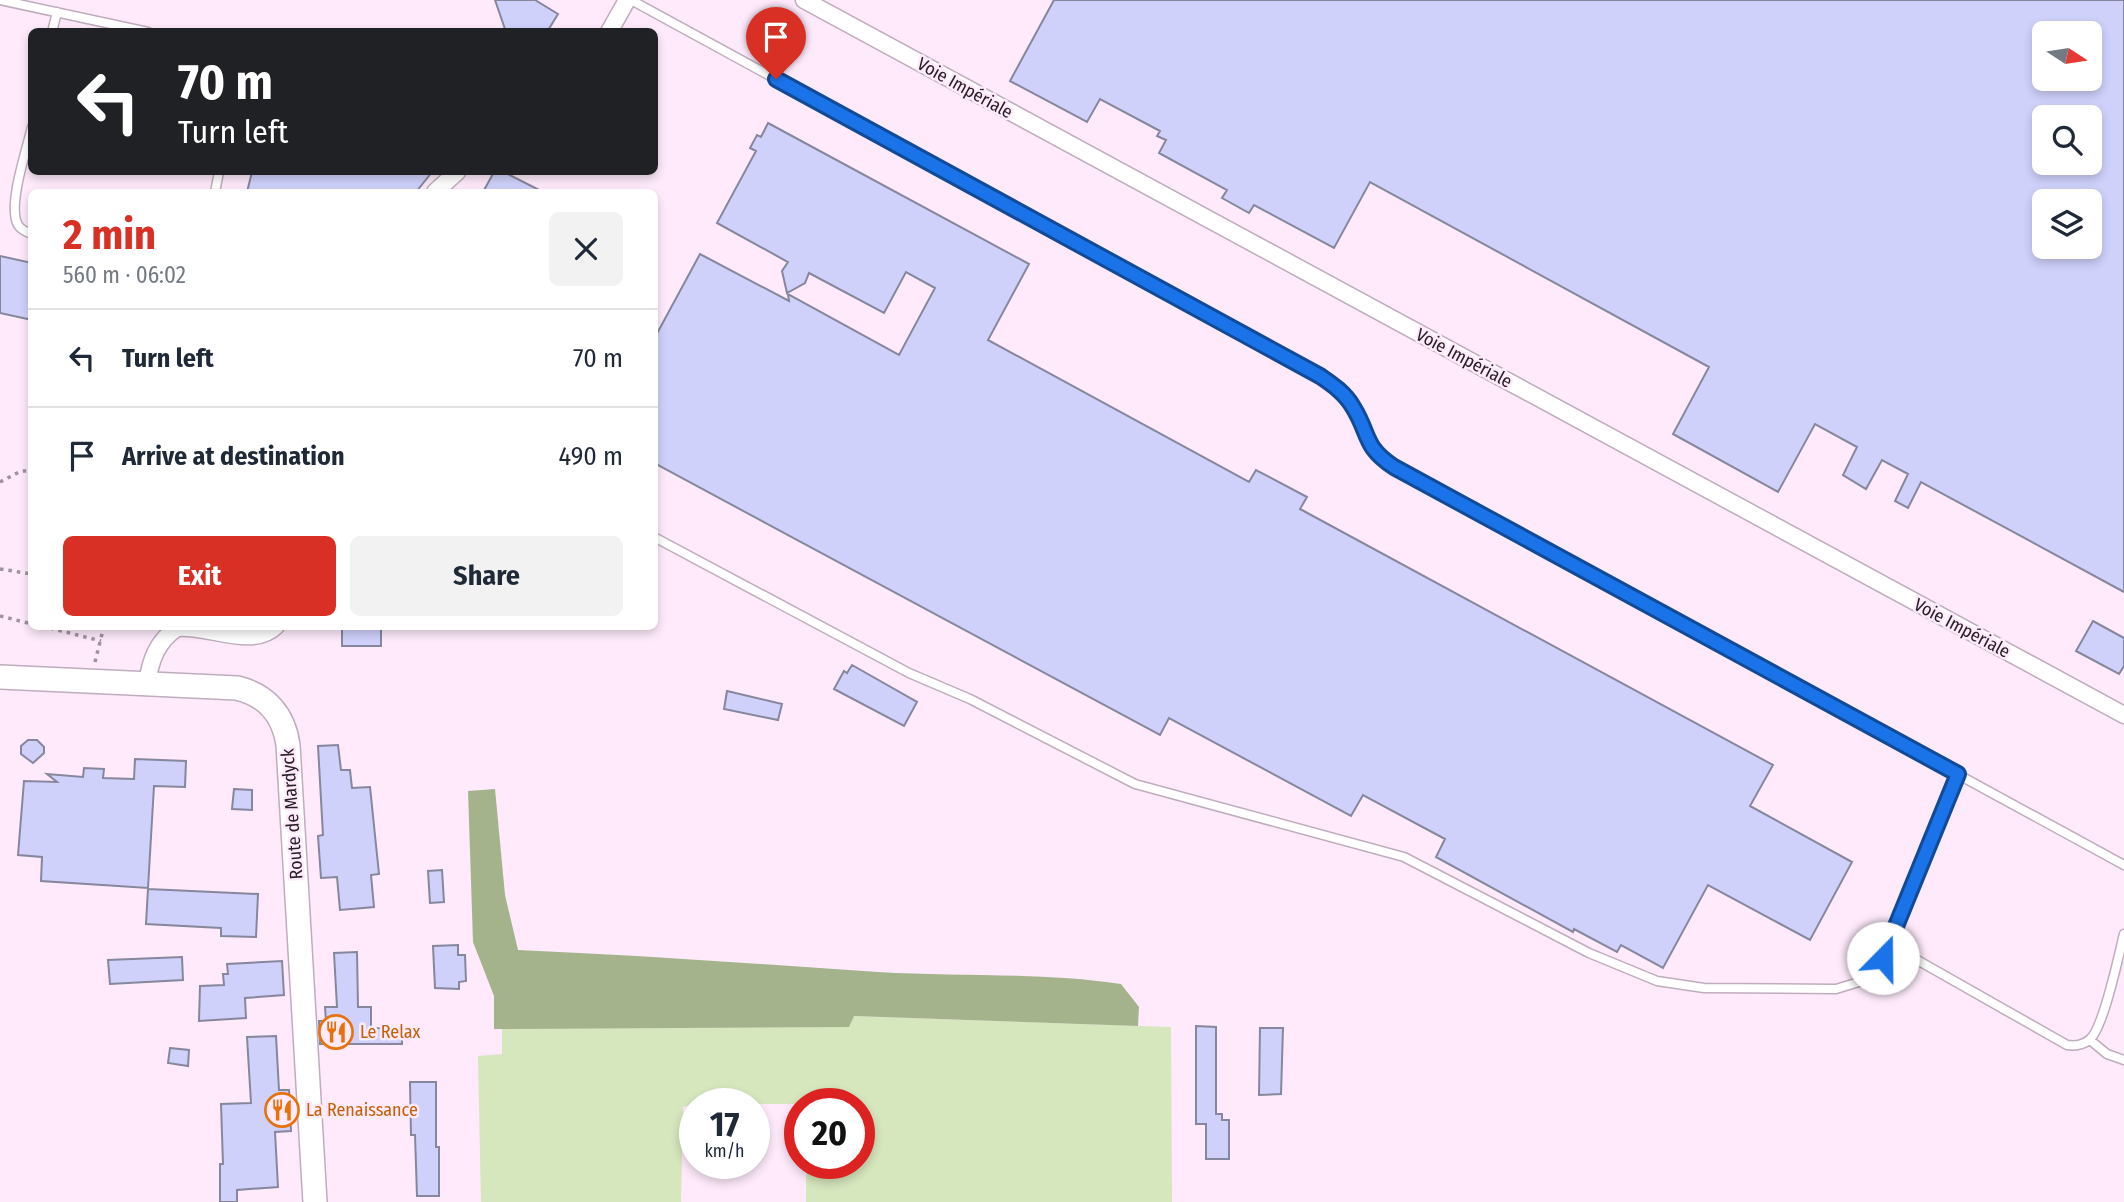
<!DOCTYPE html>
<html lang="en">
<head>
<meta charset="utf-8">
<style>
  body { margin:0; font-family:"Fira Sans Condensed",sans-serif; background:#f2f2f3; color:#1f2937; height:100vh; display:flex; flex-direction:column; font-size:26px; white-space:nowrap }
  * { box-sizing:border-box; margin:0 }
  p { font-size:23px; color:#747a83 }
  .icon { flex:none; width:38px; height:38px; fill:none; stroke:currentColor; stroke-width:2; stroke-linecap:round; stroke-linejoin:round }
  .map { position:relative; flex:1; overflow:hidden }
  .side { position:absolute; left:28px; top:189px; width:630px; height:441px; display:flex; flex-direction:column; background:#fff; border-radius:10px; box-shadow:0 4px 10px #0003 }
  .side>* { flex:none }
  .banner { position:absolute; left:28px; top:28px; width:630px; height:147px; border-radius:10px; box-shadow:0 4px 10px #0003; background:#202124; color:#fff; overflow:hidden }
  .needle { width:46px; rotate:102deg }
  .fabs { position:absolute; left:2032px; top:21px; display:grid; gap:14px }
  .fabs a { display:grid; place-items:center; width:70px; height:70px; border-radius:10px; background:#fff; box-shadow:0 4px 10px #0003; font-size:35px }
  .speed { position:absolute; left:679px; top:1088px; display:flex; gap:14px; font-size:35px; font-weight:700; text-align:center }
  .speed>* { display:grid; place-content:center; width:91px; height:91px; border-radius:50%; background:#fff; box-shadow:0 4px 10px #0003; line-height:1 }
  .speed small { font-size:18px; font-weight:400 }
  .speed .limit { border:10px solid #d22; background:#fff; color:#111 }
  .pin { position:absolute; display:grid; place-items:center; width:60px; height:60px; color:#fff; margin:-72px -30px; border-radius:50% 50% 50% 0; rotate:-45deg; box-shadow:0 0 7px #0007 }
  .pin .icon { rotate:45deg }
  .me { position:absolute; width:77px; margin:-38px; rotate:22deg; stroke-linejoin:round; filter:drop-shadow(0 0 5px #0008) }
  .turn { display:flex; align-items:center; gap:24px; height:147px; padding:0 35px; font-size:32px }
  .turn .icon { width:91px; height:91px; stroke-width:2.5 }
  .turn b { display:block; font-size:49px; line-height:60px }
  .round { display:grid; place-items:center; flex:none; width:74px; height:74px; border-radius:10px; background:#f2f2f3 }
  .summary { display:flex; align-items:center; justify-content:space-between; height:119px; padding:0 35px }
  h1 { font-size:42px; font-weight:700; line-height:52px; color:#d93025 }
  .button { display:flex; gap:14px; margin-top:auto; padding:14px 35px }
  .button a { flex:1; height:80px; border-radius:10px; background:#d93025; color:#fff; font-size:28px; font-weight:700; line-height:80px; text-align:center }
  .button a+a { background:#f2f2f3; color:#1f2937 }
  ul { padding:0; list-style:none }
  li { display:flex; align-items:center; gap:21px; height:98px; padding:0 35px; border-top:2px solid #e0e1e3 }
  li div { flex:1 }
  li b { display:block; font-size:26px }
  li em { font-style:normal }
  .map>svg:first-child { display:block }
  .green { fill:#d6e6bd }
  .forest { fill:#a4b38c }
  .building { fill:#d0d1fb; stroke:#86879c; stroke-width:2; fill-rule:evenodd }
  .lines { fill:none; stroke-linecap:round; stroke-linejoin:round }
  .lane-casing { stroke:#bfacbc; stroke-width:11 }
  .street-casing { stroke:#bfacbc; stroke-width:19 }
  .secondary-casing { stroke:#bfacbc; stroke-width:26 }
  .path { stroke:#9f919d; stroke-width:3.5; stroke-dasharray:3.5 5; stroke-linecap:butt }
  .lane { stroke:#fff; stroke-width:8 }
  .street { stroke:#fff; stroke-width:16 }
  .secondary { stroke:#fff; stroke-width:23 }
  .route-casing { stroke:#114b97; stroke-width:18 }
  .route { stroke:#1a73e8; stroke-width:12 }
  .labels { text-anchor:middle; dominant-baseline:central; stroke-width:5; stroke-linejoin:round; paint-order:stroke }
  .street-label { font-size:18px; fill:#272026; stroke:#feeafb }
  .food-label { font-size:18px; fill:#c56008; stroke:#feeafb; text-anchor:start }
</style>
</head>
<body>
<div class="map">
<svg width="2124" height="1202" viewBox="0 0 2124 1202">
  <rect width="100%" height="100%" fill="#feeafb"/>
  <!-- green -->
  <path class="green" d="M853,1016l318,11 1,175h-366v-38h53v-60h-164l-12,3 -2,95h-200l-3,-146 24,-2v-26l346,-1z"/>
  <!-- forest -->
  <path class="forest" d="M495,789l10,106 13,55c120,5 240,14 360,22 81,5 163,0 243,12l18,23 -1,19 -284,-10 -5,11 -355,2v-33l-21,-54 -5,-151z"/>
  <!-- building -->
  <path class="building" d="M495,0h40l23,14 -11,18h-41z
    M1054,0h1070v592l-203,-110 -13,26 -13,-7 13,-27 -26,-14 -16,29 -23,-14 14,-28 -42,-23 -37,68 -105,-58 36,-67 -339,-185 -36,66 -80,-43 -5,8 -27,-15 5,-8 -68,-37 7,-13 -9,-4 3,-5 -60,-32 -13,23 -77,-41zM2044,33h46v46h-46zM2044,117h46v46h-46zM2044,201h46v46h-46z
    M768,123l261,141 -41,76 261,142 7,-12 51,27 -7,12 473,256 -23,41 102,56 -42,78 -102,-55 -45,83 -42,-23 -4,7 -43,-23 -1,3 -137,-75 9,-18 -82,-44 -12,21 -182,-98 -9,17 -506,-272v-124l46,-85 89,47 -1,-7 111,61 36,-67 -29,-16 -22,41 -75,-40 -4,10 -18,10 -5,-22 6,-9 -71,-39 39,-72 -6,-3 7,-13 4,2z
    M252,172h180l-16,20h-169z
    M494,172h10l39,20h-60z
    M0,256l32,7v57l-32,-7z
    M2093,621l31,17v28l-5,8 -43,-23z
    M342,626h39v20h-39z
    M852,665l65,37 -13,24 -70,-37 10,-18 3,2z
    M727,691l55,13 -4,16 -54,-11z
    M28,740h9l7,7v6l-11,10 -12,-9v-8z
    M338,745l3,25h9l2,18 18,-1 9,87 -8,1 3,32 -34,3 -3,-33 -16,1 -3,-42 5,-1 -5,-89z
    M135,759l51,2 -1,26 -31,-1 -6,102 -107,-7 1,-24 -24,-2 6,-74 33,1 -10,-8 36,3 1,-9 20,1 -1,9 31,1z
    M234,789l18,1v20l-20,-1z
    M442,870l2,32 -14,1 -2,-32z
    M148,889l110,5 -2,43 -35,-1v-8l-75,-4z
    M458,945v10h7l1,26 -7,1v7l-24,-1 -2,-42z
    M357,952l1,55h13v21l31,1v15h-82l-1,-23h7l-1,-14h12l-3,-54z
    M182,957l1,23 -73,4 -2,-24z
    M282,961l2,34 -39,3 1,20 -47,3 1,-35 24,-1 -1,-11h5l-1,-10z
    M1196,1026l20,1v87h6v6h7v39h-23v-35h-10z
    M1260,1028h23l-2,66 -22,1z
    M276,1036l3,54h10l2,41 -16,1 3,55 -41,3v12h-17v-38h3l-2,-60 30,-1 -4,-66z
    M170,1048l19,2 -1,16 -20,-3z
    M410,1082h26v65h3v49h-22l-2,-61h-4z"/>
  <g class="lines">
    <!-- lane casing -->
    <g class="lane-casing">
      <path id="lane" d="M0,0l148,32
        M631,0l689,376c13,9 25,17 33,31 17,27 10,40 41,60l730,398
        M52,32l5,-20
        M32,127c-5,22 -25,79 -14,98 3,5 8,7 14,9
        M215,192l4,-20
        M654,537l255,136 61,26 165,85 269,73 185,96 68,28 47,7 132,1 23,-7 11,-7 13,-17 75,-184
        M1889,944l178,101c7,1 16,0 22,-5 14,-9 30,-86 35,-106
        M2090,1040l17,14 17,6"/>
    </g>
    <!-- street casing -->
    <g class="street-casing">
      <path id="street" d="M804,0l1320,715
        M609,32l18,-32
        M435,192l22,-20
        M147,684c3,-23 10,-43 30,-56 29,-4 75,22 99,-2"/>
    </g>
    <!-- secondary casing -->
    <g class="secondary-casing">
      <path id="secondary" d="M0,677l237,11c30,7 47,28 51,57l27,457"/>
    </g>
    <!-- path -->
    <path class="path" d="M0,482l21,-11h11
      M0,569l32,5
      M0,616l32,8
      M42,626l59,15
      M95,662l9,-36"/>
    <!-- lane -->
    <use href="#lane" class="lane"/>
    <!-- street -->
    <use href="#street" class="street"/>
    <!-- secondary -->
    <use href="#secondary" class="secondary"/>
  </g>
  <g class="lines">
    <!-- route casing -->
    <g class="route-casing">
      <path id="route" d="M776,79l544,297c13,9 25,17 33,31 17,27 10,40 41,60l564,307 -75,184"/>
    </g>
    <!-- route -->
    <use href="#route" class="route"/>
  </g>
  <!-- icons -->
  <defs>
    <g id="restaurant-ring" transform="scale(1.75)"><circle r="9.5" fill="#feeafb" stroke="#e8710a" stroke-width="1.5"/><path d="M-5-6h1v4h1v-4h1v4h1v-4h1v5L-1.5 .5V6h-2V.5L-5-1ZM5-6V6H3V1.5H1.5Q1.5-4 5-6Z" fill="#e8710a"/></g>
  </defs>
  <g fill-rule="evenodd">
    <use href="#restaurant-ring" x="336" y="1032"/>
    <use href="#restaurant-ring" x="282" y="1110"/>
  </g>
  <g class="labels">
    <!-- street labels -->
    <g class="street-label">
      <text transform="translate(965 88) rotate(29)">Voie Impériale</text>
      <text transform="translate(1464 358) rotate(28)">Voie Impériale</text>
      <text transform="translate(1962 628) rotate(28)">Voie Impériale</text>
      <text transform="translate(292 814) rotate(-94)">Route de Mardyck</text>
    </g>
    <!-- food labels -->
    <g class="food-label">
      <text x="360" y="1032">Le Relax</text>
      <text x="306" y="1110">La Renaissance</text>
    </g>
  </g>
</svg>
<div class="fabs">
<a><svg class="needle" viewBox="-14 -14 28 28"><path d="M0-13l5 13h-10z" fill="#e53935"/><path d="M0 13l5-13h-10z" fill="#747a83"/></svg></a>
<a><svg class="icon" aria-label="search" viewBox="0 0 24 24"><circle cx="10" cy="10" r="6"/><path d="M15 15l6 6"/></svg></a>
<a><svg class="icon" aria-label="layers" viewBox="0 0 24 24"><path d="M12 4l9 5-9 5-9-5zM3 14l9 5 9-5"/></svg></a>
</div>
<div class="speed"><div>17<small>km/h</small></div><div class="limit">20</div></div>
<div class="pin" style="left:776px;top:79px;background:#d93025"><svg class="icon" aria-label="arrive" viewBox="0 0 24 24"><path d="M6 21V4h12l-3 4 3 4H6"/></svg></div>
<svg class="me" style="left:1883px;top:958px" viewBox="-20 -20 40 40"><circle r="19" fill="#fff"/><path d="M0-13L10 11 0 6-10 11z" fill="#1a73e8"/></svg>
<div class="banner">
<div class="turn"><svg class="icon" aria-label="left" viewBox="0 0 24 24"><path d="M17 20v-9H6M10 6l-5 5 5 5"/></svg><div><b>70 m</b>Turn left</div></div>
</div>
<section class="side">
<div class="summary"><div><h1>2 min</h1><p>560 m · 06:02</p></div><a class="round"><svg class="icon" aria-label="close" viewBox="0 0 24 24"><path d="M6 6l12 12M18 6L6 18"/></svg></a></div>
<ul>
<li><svg class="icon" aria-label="left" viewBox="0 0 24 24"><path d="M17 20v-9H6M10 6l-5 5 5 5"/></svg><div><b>Turn left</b></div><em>70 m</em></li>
<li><svg class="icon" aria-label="arrive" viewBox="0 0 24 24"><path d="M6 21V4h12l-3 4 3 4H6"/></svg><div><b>Arrive at destination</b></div><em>490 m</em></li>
</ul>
<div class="button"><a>Exit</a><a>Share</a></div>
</section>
</div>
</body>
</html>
